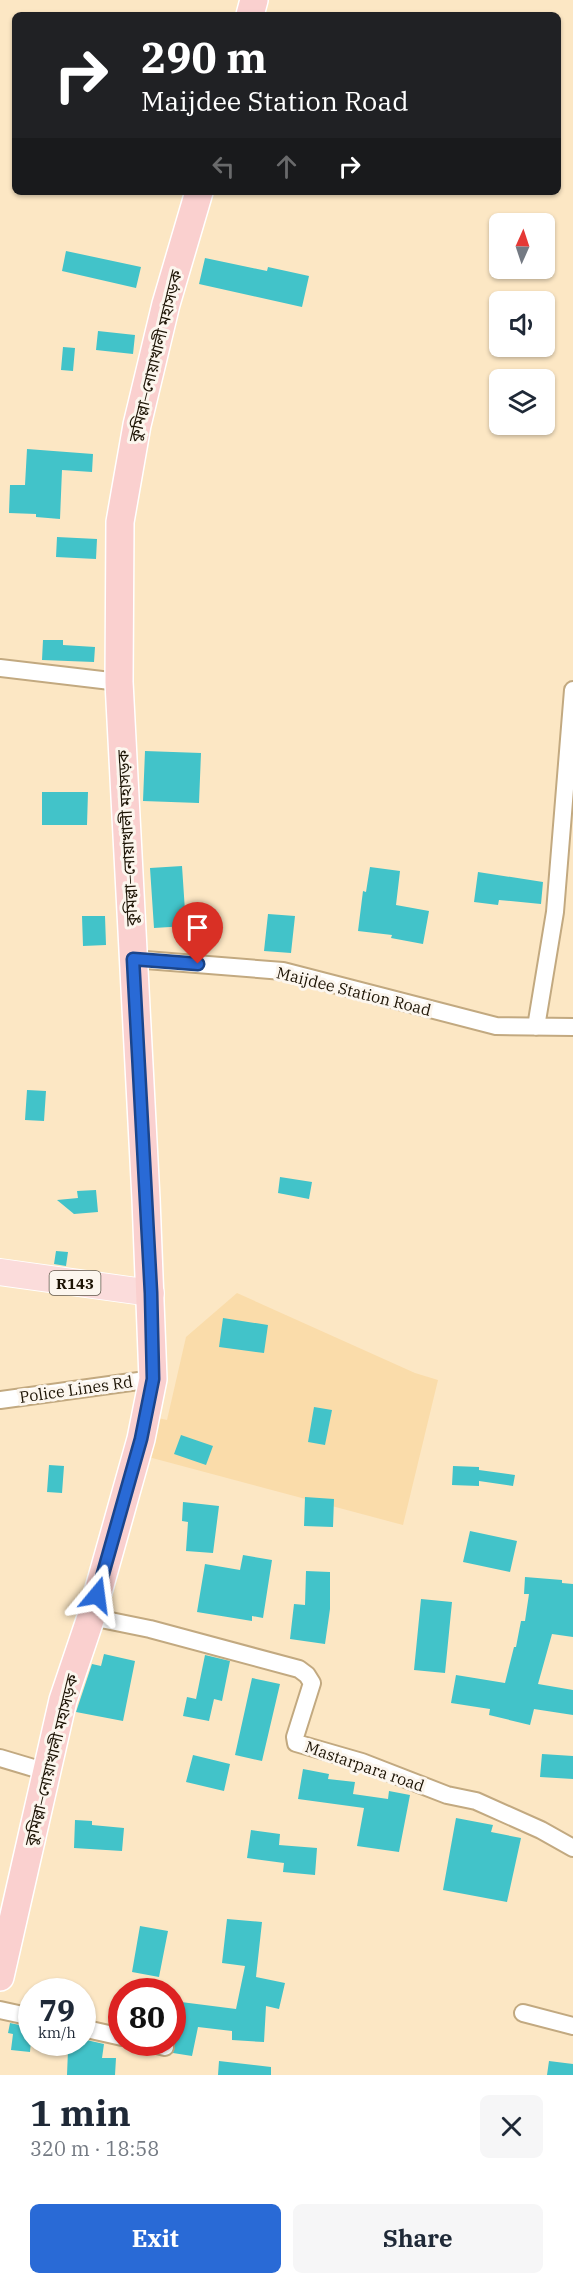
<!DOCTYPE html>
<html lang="en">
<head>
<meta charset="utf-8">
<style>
  body { margin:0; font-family:"IBM Plex Serif","Noto Sans Bengali",serif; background:#f6f6f7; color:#1f2937; height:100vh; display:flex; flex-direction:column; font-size:22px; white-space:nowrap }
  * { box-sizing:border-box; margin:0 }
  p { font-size:20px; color:#747a83 }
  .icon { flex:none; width:33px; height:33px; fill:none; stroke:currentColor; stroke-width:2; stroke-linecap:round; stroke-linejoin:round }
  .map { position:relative; height:2075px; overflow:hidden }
  .details { display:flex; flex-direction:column; background:#fff; flex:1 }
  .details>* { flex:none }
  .hud { position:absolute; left:12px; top:12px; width:549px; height:183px; border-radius:9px; box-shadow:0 2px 4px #0004; background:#202124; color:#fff; overflow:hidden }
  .needle { width:39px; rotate:3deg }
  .fabs { position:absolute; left:489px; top:213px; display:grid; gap:12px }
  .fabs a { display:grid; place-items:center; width:66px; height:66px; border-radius:9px; background:#fff; box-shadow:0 2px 4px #0004; font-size:30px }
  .speed { position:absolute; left:18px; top:1978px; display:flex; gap:12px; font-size:30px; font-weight:700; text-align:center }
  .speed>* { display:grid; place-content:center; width:78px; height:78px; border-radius:50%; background:#fff; box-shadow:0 2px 4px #0004; line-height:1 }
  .speed small { font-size:15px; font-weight:400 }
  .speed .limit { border:9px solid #d22; background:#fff; color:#111 }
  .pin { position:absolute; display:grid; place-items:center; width:51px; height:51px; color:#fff; margin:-62px -26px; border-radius:50% 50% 50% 0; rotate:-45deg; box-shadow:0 0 6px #0007 }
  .pin .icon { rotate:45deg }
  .me { position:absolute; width:66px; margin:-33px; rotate:16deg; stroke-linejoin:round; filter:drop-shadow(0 0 4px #0008) }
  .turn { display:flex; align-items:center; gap:21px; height:126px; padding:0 30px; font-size:27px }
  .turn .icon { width:78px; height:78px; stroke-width:2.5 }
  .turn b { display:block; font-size:42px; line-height:51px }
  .lanes { display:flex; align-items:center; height:57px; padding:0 30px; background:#0003; justify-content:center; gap:30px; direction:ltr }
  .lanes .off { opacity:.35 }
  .round { display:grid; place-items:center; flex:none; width:63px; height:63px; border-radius:9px; background:#f6f6f7 }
  .overview { display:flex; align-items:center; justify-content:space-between; height:102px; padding:0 30px }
  h1 { font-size:36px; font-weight:800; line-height:45px }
  .primary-button { display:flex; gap:12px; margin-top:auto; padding:12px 30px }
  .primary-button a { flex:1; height:69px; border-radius:9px; background:#296ad6; color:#fff; font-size:24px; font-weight:800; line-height:69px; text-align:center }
  .primary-button a+a { background:#f6f6f7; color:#1f2937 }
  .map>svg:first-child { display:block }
  .built { fill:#fadcaa }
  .building { fill:#42c3c9 }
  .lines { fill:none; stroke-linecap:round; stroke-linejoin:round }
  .minor-casing { stroke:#c2a980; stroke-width:20 }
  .primary-casing { stroke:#fff; stroke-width:28 }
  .trunk-casing { stroke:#fff; stroke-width:30 }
  .minor { stroke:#fff; stroke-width:16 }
  .primary { stroke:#fbdcdb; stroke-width:26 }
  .trunk { stroke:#fad0cf; stroke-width:27 }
  .route-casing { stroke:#1b458b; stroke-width:15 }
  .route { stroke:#296ad6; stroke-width:10 }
  .labels { text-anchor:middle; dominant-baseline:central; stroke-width:6; stroke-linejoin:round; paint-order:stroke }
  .shield { fill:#fcf6ee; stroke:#60584b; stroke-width:1.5 }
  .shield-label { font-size:15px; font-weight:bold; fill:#1d1405 }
  .street-label { font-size:16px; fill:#1d1405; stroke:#fcf6ee }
</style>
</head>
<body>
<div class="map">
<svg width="573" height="2075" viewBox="0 0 573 2075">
  <rect width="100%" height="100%" fill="#fce7c4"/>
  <!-- built -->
  <path class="built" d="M237,1293l178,80 23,7 -35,145 -262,-70 8,-39 18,4 19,-83z"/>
  <!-- building -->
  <path class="building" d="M66,251l75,16 -5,21 -74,-17z
    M205,258l62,13 1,-4 41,9 -7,31 -103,-23z
    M98,331l37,4 -2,19 -37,-4z
    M63,347l12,1 -2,23 -12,-1z
    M27,449l66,5 -1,18 -30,-2 -2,49 -24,-2v-3l-27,-1 1,-28h15z
    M57,537l40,2 -1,20 -40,-2z
    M43,640h20v5l32,2 -1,15 -52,-2z
    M145,751l56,2 -2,50 -56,-2z
    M42,792h46l-1,33h-45z
    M182,866l4,60 -32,2 -4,-60z
    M370,867l30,4 -4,34 33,6 -6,33 -32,-6 1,-3 -34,-4 5,-40 3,1z
    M478,872l65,10 -2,22 -42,-4 -1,5 -24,-3z
    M268,914l27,2 -4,37 -27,-2z
    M82,916h23l1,29 -23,1z
    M27,1090l19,1 -2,30 -19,-1z
    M280,1177l32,5 -3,17 -31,-6z
    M96,1190l2,22 -24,2 -17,-14 21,-2 -1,-7z
    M56,1251l12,1 -2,14 -12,-2z
    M223,1318l45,7 -4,28 -45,-6z
    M314,1407l18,3 -7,35 -17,-3z
    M181,1435l32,11 -7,19 -32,-11z
    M49,1465l15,1 -2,27 -15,-1z
    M453,1466l26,1v3l36,5 -2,11 -34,-5v5l-27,-1z
    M305,1497l29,2 -1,28 -29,-1z
    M183,1502l36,4 -6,47 -27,-2 2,-29 -6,-1z
    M470,1531l47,10 -7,31 -47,-10z
    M243,1555l29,5 -9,58 -11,-2v5l-55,-9 8,-48 35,6z
    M306,1571l24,1v37l-5,35 -35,-5 4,-35 11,1z
    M525,1577l37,3v3l11,1v53l-21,-3 -14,50 35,6v25l-39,-6 -4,16 -41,-10 1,-6 -39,-6 5,-28 49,8 9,-36h2l5,-26h4l4,-27h-5z
    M421,1599l31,3 -7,71 -31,-3z
    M104,1654l31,7 -12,60 -47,-9 16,-48 9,2z
    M205,1655l25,6 -8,40 -8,-2 -5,22 -26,-5 4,-19 9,2z
    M252,1678l28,6 -18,77 -27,-6z
    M542,1754l31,2v23l-33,-2z
    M193,1755l37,9 -6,27 -38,-9z
    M303,1769l26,5 -1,5 27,3 -2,12 35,5 1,-8 21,4 -11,57 -42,-6 7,-38 -66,-9z
    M456,1818l37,7 -2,7 30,6 -14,64 -64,-12z
    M75,1820l17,1v4l32,3 -2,23 -48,-3z
    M251,1830l29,4 -1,11 38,3 -2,27 -32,-3 1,-9 -37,-5z
    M227,1919l35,3 -6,55 29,6 -6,26 -13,-3 -2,36 -32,-2v-9l-34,-4 -6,29 -19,-3 8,-51 55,7 9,-43 -23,-3z
    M140,1926l28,5 -9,46 -27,-5z
    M10,2023l19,4 -1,12 3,1 -1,12 -19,-2 2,-16 -5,-1z
    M82,2039l22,5 -2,14h14l-1,17h-48l1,-25 5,1 1,-8h8z
    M219,2061l52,6v8h-53z
    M549,2061l24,3v11h-26z"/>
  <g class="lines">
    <!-- minor casing -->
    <g class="minor-casing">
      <path id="minor" d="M0,668l119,14
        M133,959l150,12 213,55 77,1
        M536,1027l19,-115 18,-222
        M0,1400l153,-21
        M91,1617l59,12 149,40 8,6 5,8 -17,54 1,6 66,19 85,33 29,6 65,29 32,18
        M0,1758l47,14
        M0,2010l32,7
        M523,2013l50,13
        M82,2028l40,9
        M149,2043l16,4"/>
    </g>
    <!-- primary casing -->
    <g class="primary-casing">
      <path id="primary" d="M0,1272l151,21"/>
    </g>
    <!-- trunk casing -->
    <g class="trunk-casing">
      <path id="trunk" d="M250,15l4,-15
        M0,1977l63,-277 28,-83 50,-178 12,-60 -7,-180 -27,-517 1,-160 17,-97 29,-121 33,-112"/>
    </g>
    <!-- minor -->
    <use href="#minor" class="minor"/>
    <!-- primary -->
    <use href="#primary" class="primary"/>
    <!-- trunk -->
    <use href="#trunk" class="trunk"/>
  </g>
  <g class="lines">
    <!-- route casing -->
    <g class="route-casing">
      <path id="route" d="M97,1595l44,-156 12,-60 -2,-86 -18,-334 65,5"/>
    </g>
    <!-- route -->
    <use href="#route" class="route"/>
  </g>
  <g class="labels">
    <!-- shield labels -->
    <rect class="shield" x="49.5" y="1271" width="51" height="24" rx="4.5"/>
    <g class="shield-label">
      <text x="75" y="1283">R143</text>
    </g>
    <!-- street labels -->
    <g class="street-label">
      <text transform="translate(155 356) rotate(-76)">কুমিল্লা–নোয়াখালী মহাসড়ক</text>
      <text transform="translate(127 838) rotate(-93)">কুমিল্লা–নোয়াখালী মহাসড়ক</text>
      <text transform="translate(354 991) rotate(14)">Maijdee Station Road</text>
      <text transform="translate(76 1389) rotate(-8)">Police Lines Rd</text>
      <text transform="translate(51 1760) rotate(-76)">কুমিল্লা–নোয়াখালী মহাসড়ক</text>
      <text transform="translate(365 1766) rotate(19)">Mastarpara road</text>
    </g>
  </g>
</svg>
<div class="fabs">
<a><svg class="needle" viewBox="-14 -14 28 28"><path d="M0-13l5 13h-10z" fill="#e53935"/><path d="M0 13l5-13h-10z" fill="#747a83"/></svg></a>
<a><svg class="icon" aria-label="sound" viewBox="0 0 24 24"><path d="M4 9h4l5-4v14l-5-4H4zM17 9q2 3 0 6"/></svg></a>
<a><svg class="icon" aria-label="layers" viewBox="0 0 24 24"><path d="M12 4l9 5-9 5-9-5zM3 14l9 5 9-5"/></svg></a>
</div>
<div class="speed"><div>79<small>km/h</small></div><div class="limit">80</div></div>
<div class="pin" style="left:198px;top:964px;background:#d93025"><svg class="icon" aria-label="arrive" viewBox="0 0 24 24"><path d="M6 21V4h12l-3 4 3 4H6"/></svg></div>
<svg class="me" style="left:97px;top:1595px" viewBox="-20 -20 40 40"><path d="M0-17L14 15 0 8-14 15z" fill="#296ad6" stroke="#fff" stroke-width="4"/></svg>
<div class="hud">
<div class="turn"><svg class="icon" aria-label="right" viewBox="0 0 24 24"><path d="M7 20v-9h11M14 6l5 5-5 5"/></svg><div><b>290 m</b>Maijdee Station Road</div></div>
<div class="lanes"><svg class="icon off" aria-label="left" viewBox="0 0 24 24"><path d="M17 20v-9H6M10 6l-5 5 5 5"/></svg><svg class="icon off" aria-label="ahead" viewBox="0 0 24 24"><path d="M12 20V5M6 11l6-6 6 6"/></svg><svg class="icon" aria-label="right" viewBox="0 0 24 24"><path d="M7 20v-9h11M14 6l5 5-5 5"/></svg></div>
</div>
</div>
<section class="details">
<div class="overview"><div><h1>1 min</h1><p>320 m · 18:58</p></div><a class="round"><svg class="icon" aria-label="close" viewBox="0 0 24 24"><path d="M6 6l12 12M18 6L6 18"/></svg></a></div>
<div class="primary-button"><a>Exit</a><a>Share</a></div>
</section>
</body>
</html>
